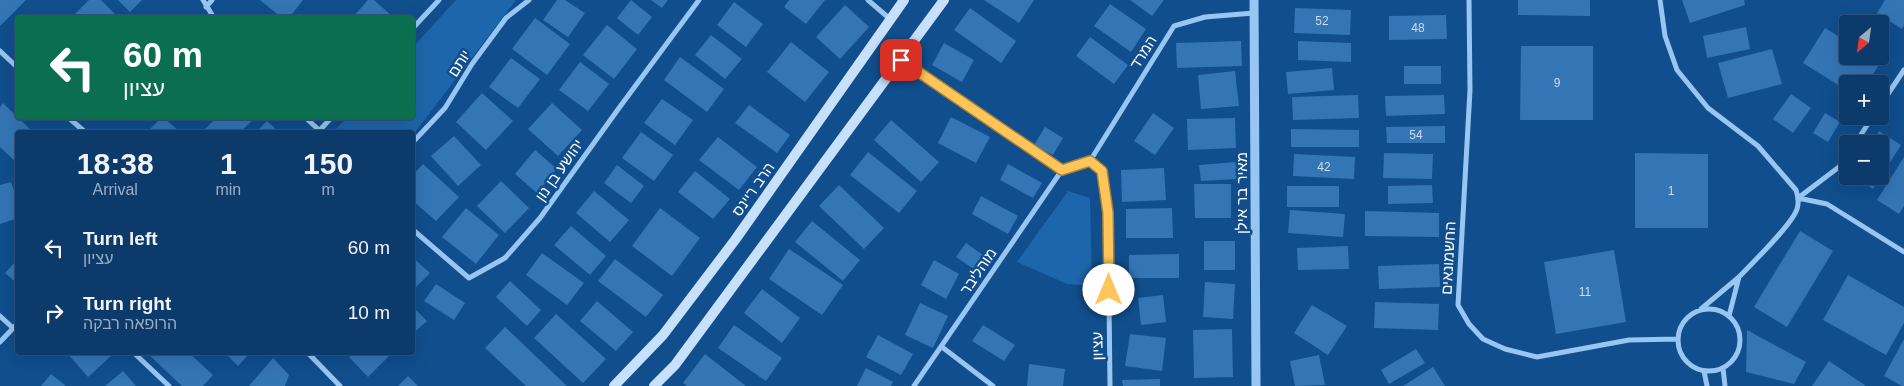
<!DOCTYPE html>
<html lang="en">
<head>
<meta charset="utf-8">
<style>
  body { margin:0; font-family:Arial,"Noto Sans Hebrew",sans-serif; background:#1a4572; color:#f1f3f6; height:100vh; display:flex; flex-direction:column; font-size:19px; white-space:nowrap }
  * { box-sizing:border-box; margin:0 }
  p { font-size:16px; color:#9aadc1 }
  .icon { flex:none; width:28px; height:28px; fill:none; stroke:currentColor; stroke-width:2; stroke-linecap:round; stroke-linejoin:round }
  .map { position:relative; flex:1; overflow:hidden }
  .details { position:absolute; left:15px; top:130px; width:400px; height:225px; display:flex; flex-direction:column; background:#0c3a6a; border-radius:5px; box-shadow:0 5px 20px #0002,0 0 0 1px #2c547e }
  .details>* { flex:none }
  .guide { position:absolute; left:15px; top:15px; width:400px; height:105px; border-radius:5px; box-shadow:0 5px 20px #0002,0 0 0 1px #2c547e; background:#0b6e4f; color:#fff; overflow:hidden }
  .needle { width:32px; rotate:209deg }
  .buttons { position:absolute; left:1839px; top:15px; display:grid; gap:10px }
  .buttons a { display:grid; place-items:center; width:50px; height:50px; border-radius:5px; background:#0c3a6a; box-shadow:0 5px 20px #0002,0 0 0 1px #2c547e; font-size:25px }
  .pin { position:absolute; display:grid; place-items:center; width:42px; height:42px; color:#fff; margin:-21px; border-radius:10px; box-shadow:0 2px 8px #0006 }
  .me { position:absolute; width:55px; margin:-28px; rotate:0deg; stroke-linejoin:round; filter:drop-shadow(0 0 4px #0008) }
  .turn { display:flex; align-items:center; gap:18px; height:105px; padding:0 25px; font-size:22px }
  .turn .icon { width:65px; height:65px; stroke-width:2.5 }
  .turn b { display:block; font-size:35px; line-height:42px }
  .eta { display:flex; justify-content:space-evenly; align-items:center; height:85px; text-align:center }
  .eta b { font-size:30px; font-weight:800; line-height:35px }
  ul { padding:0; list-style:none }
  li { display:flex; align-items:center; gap:15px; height:65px; padding:0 25px }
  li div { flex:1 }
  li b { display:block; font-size:19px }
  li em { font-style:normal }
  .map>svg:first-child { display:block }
  .green { fill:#1e66ab }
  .building { fill:#3475b5 }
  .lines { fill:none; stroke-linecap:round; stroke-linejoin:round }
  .minor { stroke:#98c6f2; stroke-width:5 }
  .tertiary { stroke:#98c6f2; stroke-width:9 }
  .secondary { stroke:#c7e1fd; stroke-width:10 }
  .route-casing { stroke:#a6803a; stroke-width:12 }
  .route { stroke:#ffc559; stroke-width:9 }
  .labels { text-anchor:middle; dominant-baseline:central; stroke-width:5; stroke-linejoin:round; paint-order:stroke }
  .number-label { font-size:12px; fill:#ccdcec }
  .street-label { font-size:15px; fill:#fff; stroke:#104e8d }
</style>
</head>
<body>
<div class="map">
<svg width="1904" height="386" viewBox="0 0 1904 386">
  <rect width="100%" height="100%" fill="#104e8d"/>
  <!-- green -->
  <path class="green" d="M456,0h60l-103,135 -1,-3h-72l-4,-3 11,-11h65l1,-71z
    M1068,191l22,7 2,88 -25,-2 -50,-22z"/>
  <!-- building -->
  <path class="building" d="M0,0h26l-26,26z
    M89,0h12l16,16 -2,2h-44z
    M118,0h24l-12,12z
    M260,0h43l-14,18h-7z
    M368,0h6l18,16 -40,2z
    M557,0h8l20,13 -17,24 -25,-17z
    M631,0l21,17 -14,18 -21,-17z
    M651,0h17l-6,8z
    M789,0h36l-19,24 -22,-17z
    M984,0h50l-15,23z
    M1130,0h34l-12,16z
    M1518,0h72v16l-72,-1z
    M1682,0h62l1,5 -55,18z
    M1885,0h19v25l-2,4 -25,-16z
    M734,2l29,22 -17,23 -29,-22z
    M1110,4l36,25 -15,23 -37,-26z
    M845,5l24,22 -29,32 -24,-22z
    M970,8l46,33 -15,22 -47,-33z
    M1295,8l56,2 -1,25 -56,-2z
    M1446,15l1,24 -58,1v-24z
    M535,18l35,26 -23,31 -35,-26z
    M607,25l30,24 -23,30 -31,-24z
    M1746,27l4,22 -43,9 -4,-22z
    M1825,28l23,14v14h21l11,7 -13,21h-19v7l-45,-28z
    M711,35l31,24 -17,20 -30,-24z
    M1090,37l38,28 -14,19 -38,-28z
    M1241,41l1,25 -65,2 -1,-25z
    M1298,41l53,2v19l-53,-2z
    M791,42l38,30 -24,30 -38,-30z
    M944,43l30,17 -12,22 -30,-17z
    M1521,46h72v74h-73z
    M1772,49l10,35 -54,14 -10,-35z
    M680,57l44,32 -17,23 -43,-32z
    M511,58l29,21 -22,29 -29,-21z
    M580,62l29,22 -21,27 -29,-21z
    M1404,66h37v18h-37z
    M1332,68l2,22 -46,4 -2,-22z
    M1235,71l4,35 -38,3 -3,-34z
    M482,93l31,28 -27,29 -30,-28z
    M1791,94l20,14 -18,25 -20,-14z
    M1358,95l1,23 -66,2 -1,-23z
    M1444,95l1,19 -59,2 -1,-20z
    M662,99l31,21 -18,25 -31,-22z
    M3,103l30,29h-15v32l-18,-17v-40z
    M552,103l30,27 -24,26 -30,-27z
    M749,105l41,30 -13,18 -42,-30z
    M1153,113l21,15 -19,27 -21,-14z
    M1825,113l15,9 -12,20 -15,-9z
    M951,117l39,20 -14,26 -38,-20z
    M161,118h3l16,14h-33z
    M216,118h39l-15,14h-33l-3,-2z
    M1235,118l1,30 -48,2 -1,-31z
    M891,120l48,42 -18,20 -47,-42z
    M267,121l12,11h-23z
    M1445,126v17h-58l-1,-16z
    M1045,127l18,11 -10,17 -19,-10z
    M1291,129l68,1v17h-68z
    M1879,131l22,14 -28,44 -20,-13h27v-32h-9z
    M641,132l32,23 -19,26 -32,-23z
    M454,136l27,29 -23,21 -27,-30z
    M718,137l39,30 -18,23 -40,-30z
    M535,150l22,19 -20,24 -22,-19z
    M868,152l49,39 -18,22 -49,-38z
    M1384,153l49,1 -1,25 -49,-1z
    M1635,153l73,1v74h-73z
    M1294,154l61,3 -1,22 -61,-3z
    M1904,157v49l-5,8 -22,-14z
    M1236,162l1,17 -36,2 -2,-16z
    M423,164l36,33 -23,24 -24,-21v-24z
    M1008,164l34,19 -9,15 -33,-18z
    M617,165l27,21 -13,17 -27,-20z
    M1164,168l2,32 -44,2 -1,-32z
    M695,171l35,28 -17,20 -35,-27z
    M501,181l28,27 -24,25 -28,-27z
    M11,182l7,19v17l-18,6v-39z
    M1194,184h37v34h-36z
    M839,185l45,43 -20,21 -45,-43z
    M1432,185l1,18 -45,1v-18z
    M1287,186h52v21h-52z
    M594,191l35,29 -19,22 -34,-29z
    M981,196l37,20 -10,18 -36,-20z
    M466,208l33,27 -23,29 -34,-27z
    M660,208l40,30 -28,38 -40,-30z
    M1172,208l1,30h-47v-29z
    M1290,210l55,4 -2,23 -55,-4z
    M1365,211l74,2v24l-74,-1z
    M812,221l48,39 -17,21 -48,-39z
    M571,226l35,30 -16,19 -36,-30z
    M1800,231l33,20 -46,76 -33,-20z
    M1204,241h31v29h-31z
    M966,243l24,17 -9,14 -25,-17z
    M1348,246l1,23 -51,1 -1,-22z
    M789,249l54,36 -21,30 -53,-36z
    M1614,250l12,72 -70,12 -12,-72z
    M542,253l42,30 -17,22 -41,-30z
    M1179,254v24h-50v-23z
    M412,257l18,16 -18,18z
    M18,259v25l-13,-11z
    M615,259l48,36 -17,22 -48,-36z
    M934,260l25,14 -13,25 -25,-14z
    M1439,264l1,23 -61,2 -1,-23z
    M1848,275l56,32v16l-18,32 -63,-35z
    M510,281l31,29 -14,16 -31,-29z
    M1205,282l30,2 -2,35 -30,-2z
    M436,284l29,19 -11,17 -30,-19z
    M762,289l38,29 -18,25 -38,-30z
    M1163,295l3,27 -25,3 -3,-27z
    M597,301l36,31 -17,19 -36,-30z
    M1375,302l64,2 -1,26 -64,-2z
    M920,303l28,13 -15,32 -28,-13z
    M1312,305l35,21 -19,29 -34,-22z
    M412,306l15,15 -15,13z
    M556,314l50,45 -23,24 -49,-45z
    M734,325l48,33 -16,23 -48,-33z
    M983,325l32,20 -11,16 -32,-20z
    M505,327l62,59h-41l-41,-38z
    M1232,329l1,48 -39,1 -1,-48z
    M1747,330l59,32 -12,22 -48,-12z
    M1130,334l36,4 -4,33 -37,-5z
    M878,335l35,19 -12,21 -35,-18z
    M1904,339v47h-2l-18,-10z
    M1416,349l9,14 -36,21 -8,-14z
    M66,352h42l3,4 -23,21z
    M146,352h42l25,23 -10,11h-21z
    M224,352h27l-13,14z
    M354,352h39l-25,25 -19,-20z
    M705,354l41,32h-59l-4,-3z
    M1319,355l6,30 -30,1 -5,-25z
    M273,358l16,17 -4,11h-36z
    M1829,361l37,25h-54z
    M1029,364l36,5 -2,17h-36z
    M1433,367l12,19h-42z
    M866,368l27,14 -2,4h-34z
    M123,371l13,15h-31z
    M51,374l15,12h-25z
    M408,376l10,10h-20z
    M1160,379v7h-37l-1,-6z"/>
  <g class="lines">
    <!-- minor -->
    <path class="minor" d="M203,0l11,18
      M868,0l22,19
      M1469,0l1,90 -12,215 11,19 14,15 22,10 32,8 92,-17 49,-1
      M1660,0l5,36 12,34 31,38 50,38 38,44c2,6 3,13 1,19 -5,16 -45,54 -58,68
      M206,7l6,-7
      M412,29l27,-29
      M0,51l18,17
      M901,60l161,110
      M1880,106l24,-36
      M69,118l16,14
      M306,118l15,14
      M319,131l12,-13
      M412,143l33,-35 27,-44 34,-46 23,-18
      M1855,144l18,-28
      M1090,161l84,-135 31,-9 49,-4
      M1062,170l28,-9 12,10 6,42 2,173
      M1798,198l29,6 77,48
      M1798,198l41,-31 9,-12
      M412,229l57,49 36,-20 35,-40 79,-110 80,-108
      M1701,309l38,-32 -10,39
      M1678 340a31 31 0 1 1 62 0a31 31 0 1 1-62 0Z
      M0,316l13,12
      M0,342l18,-19
      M942,347l51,39
      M133,352l36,34
      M307,352l33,34
      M1723,368l2,18
      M1704,371l3,15
      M914,386l148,-216"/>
    <!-- tertiary -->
    <path class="tertiary" d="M1254,0l2,386"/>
    <!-- secondary -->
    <path class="secondary" d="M614,386l49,-51 72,-95 169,-240
      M654,386l21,-21 269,-365"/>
  </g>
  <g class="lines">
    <!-- route casing -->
    <g class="route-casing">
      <path id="route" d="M901,60l161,110 28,-9 12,10 6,42 1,77"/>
    </g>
    <!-- route -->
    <use href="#route" class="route"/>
  </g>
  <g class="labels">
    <!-- number labels -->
    <g class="number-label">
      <text x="1322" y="21">52</text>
      <text x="1418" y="28">48</text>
      <text x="1557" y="83">9</text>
      <text x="1416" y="135">54</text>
      <text x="1324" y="167">42</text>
      <text x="1671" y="191">1</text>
      <text x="1585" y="292">11</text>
    </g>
    <!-- street labels -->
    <g class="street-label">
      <text transform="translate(1143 52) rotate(-58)">המרד</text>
      <text transform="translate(459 63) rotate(-57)">יותם</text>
      <text transform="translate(559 170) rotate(-55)">יהושע בן נון</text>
      <text transform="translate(753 189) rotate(-55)">הרב ריינס</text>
      <text transform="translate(1241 193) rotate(-90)">מאיר בר אילן</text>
      <text transform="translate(1448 258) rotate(-87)">החשמונאים</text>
      <text transform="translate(978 271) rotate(-56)">מוהליבר</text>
      <text transform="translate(1097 346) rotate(-91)">עציון</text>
    </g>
  </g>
</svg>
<div class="buttons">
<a><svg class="needle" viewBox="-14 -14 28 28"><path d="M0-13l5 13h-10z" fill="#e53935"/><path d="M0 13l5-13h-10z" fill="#9aadc1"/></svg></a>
<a>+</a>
<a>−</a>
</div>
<div class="pin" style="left:901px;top:60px;background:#d93025"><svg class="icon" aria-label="arrive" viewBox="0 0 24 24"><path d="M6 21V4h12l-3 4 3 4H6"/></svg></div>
<svg class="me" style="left:1109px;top:290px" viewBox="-20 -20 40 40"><circle r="19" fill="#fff"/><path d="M0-13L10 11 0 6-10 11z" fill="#ffc559"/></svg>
<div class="guide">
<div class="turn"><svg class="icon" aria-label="left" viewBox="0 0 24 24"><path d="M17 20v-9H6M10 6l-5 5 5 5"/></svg><div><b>60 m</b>עציון</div></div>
</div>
<section class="details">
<div class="eta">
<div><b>18:38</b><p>Arrival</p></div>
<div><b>1</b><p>min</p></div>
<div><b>150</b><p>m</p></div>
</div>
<ul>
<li><svg class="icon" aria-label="left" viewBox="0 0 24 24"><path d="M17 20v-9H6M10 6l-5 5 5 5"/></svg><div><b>Turn left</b><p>עציון</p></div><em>60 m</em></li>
<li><svg class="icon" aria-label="right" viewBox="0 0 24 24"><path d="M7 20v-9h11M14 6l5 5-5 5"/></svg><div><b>Turn right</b><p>הרופאה רבקה</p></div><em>10 m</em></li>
</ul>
</section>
</div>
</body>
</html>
